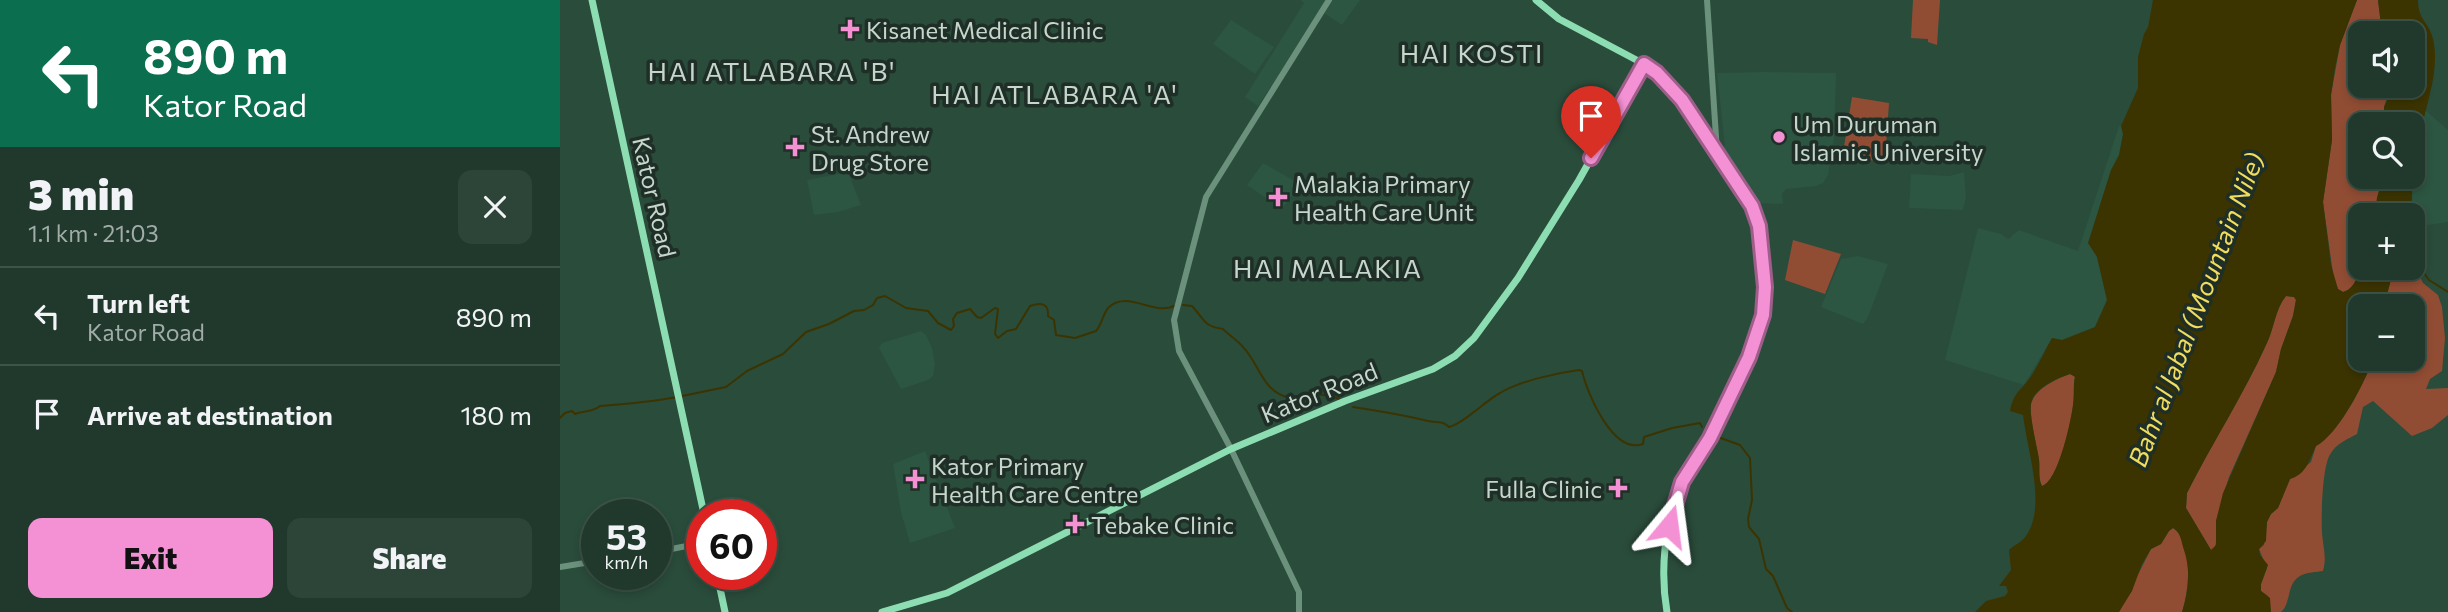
<!DOCTYPE html>
<html lang="en">
<head>
<meta charset="utf-8">
<style>
  body { margin:0; font-family:Commissioner,sans-serif; background:#2d4438; color:#f1f3f6; height:100vh; display:flex; flex-direction:column; font-size:26px; white-space:nowrap }
  * { box-sizing:border-box; margin:0 }
  p { font-size:23px; color:#a2aca9 }
  .icon { flex:none; width:38px; height:38px; fill:none; stroke:currentColor; stroke-width:2; stroke-linecap:round; stroke-linejoin:round }
  .map { position:relative; flex:1; overflow:hidden }
  .details { display:flex; flex-direction:column; background:#20392c; width:560px }
  .details>* { flex:none }
  .guide { background:#0b6e4f; color:#fff; overflow:hidden }
  .fabs { position:absolute; left:1788px; top:21px; display:grid; gap:14px }
  .fabs a { display:grid; place-items:center; width:77px; height:77px; border-radius:14px; background:#20392c; box-shadow:0 4px 10px #0003,0 0 0 2px #3d5348; font-size:35px }
  .speed { position:absolute; left:21px; top:499px; display:flex; gap:14px; font-size:35px; font-weight:700; text-align:center }
  .speed>* { display:grid; place-content:center; width:91px; height:91px; border-radius:50%; background:#20392c; box-shadow:0 4px 10px #0003,0 0 0 2px #3d5348; line-height:1 }
  .speed small { font-size:18px; font-weight:400 }
  .speed .limit { border:10px solid #d22; background:#fff; color:#111 }
  .pin { position:absolute; display:grid; place-items:center; width:60px; height:60px; color:#fff; margin:-72px -30px; border-radius:50% 50% 50% 0; rotate:-45deg; box-shadow:0 0 7px #0007 }
  .pin .icon { rotate:45deg }
  .me { position:absolute; width:77px; margin:-38px; rotate:16deg; stroke-linejoin:round; filter:drop-shadow(0 0 5px #0008) }
  .turn { display:flex; align-items:center; gap:24px; height:147px; padding:0 28px; font-size:32px }
  .turn .icon { width:91px; height:91px; stroke-width:2.5 }
  .turn b { display:block; font-size:49px; line-height:60px }
  .round { display:grid; place-items:center; flex:none; width:74px; height:74px; border-radius:14px; background:#2d4438 }
  .head { display:flex; align-items:center; justify-content:space-between; height:119px; padding:0 28px }
  h1 { font-size:42px; font-weight:800; line-height:52px }
  .action { display:flex; gap:14px; margin-top:auto; padding:14px 28px }
  .action a { flex:1; height:80px; border-radius:14px; background:#f491d4; color:#111; font-size:28px; font-weight:800; line-height:80px; text-align:center }
  .action a+a { background:#2d4438; color:#f1f3f6 }
  ul { padding:0; list-style:none }
  li { display:flex; align-items:center; gap:21px; height:98px; padding:0 28px; border-top:2px solid #3d5348 }
  li div { flex:1 }
  li b { display:block; font-size:26px }
  li em { font-style:normal }
  main { display:flex; flex:1; min-height:0 }
  .map>svg:first-child { display:block }
  .built { fill:#2c5641 }
  .green { fill:#914d34 }
  .water { fill:#3c3400; fill-rule:evenodd }
  .lines { fill:none; stroke-linecap:round; stroke-linejoin:round }
  .stream { stroke:#3c3400; stroke-width:2 }
  .minor { stroke:#6b917c; stroke-width:6 }
  .major { stroke:#8dddb3; stroke-width:7 }
  .route-casing { stroke:#9f5e8a; stroke-width:18 }
  .route { stroke:#f491d4; stroke-width:12 }
  .poi-dot { fill:#f491d4; stroke:#1f2e26; stroke-width:2.5 }
  .labels { text-anchor:middle; dominant-baseline:central; stroke-width:7; stroke-linejoin:round; paint-order:stroke }
  .poi-label { font-size:24px; fill:#c5d7cc; stroke:#1f2e26; text-anchor:start }
  .street-label { font-size:24px; fill:#c5d7cc; stroke:#1f2e26 }
  .neighbourhood-label { font-size:26px; letter-spacing:2px; fill:#c5d7cc; stroke:#1f2e26 }
  .water-label { font-size:26px; font-style:italic; fill:#f0dc5d; stroke:#1f2e26 }
</style>
</head>
<body>
<main>
<section class="details">
<div class="guide">
<div class="turn"><svg class="icon" aria-label="left" viewBox="0 0 24 24"><path d="M17 20v-9H6M10 6l-5 5 5 5"/></svg><div><b>890 m</b>Kator Road</div></div>
</div>
<div class="head"><div><h1>3 min</h1><p>1.1 km · 21:03</p></div><a class="round"><svg class="icon" aria-label="close" viewBox="0 0 24 24"><path d="M6 6l12 12M18 6L6 18"/></svg></a></div>
<ul>
<li><svg class="icon" aria-label="left" viewBox="0 0 24 24"><path d="M17 20v-9H6M10 6l-5 5 5 5"/></svg><div><b>Turn left</b><p>Kator Road</p></div><em>890 m</em></li>
<li><svg class="icon" aria-label="arrive" viewBox="0 0 24 24"><path d="M6 21V4h12l-3 4 3 4H6"/></svg><div><b>Arrive at destination</b></div><em>180 m</em></li>
</ul>
<div class="action"><a>Exit</a><a>Share</a></div>
</section>
<div class="map">
<svg width="1888" height="612" viewBox="0 0 1888 612">
  <rect width="100%" height="100%" fill="#2a4c3b"/>
  <!-- built -->
  <path class="built" d="M740,0h60l-18,25 -21,-14 -63,95 -13,-9 59,-94z
    M671,20l43,27 -19,27 -42,-30z
    M1204,72l72,1 -2,66 -6,36 -5,8 -7,3 -30,3 -4,5 1,10 -29,-1 -32,-55 3,-2 -8,-73z
    M1865,110l23,20v92l-20,3 -15,-2v-8h-2l2,-82 8,-3z
    M1559,126h2l2,8 -4,21 -8,15 -12,39 -2,48 10,43 -12,27 -33,13 -10,-2 -28,47 -79,-25 33,-132 23,6 7,5 11,-9 59,21z
    M703,163l37,21 -18,25 -35,-24z
    M288,172l13,33 -23,7 -24,3 -7,-35z
    M1404,172l2,25 -3,13 -54,-2 2,-34 38,2z
    M1298,256l30,8 -20,53 -5,7 -42,-17 20,-48z
    M361,331l5,4 6,13 3,16 -2,12 -5,4 -27,9 -22,-41 3,-5z
    M365,451l30,77 -45,15 -9,-31 -8,-48z"/>
  <!-- green -->
  <path class="green" d="M1353,0h27l-3,45 -9,-3v-3l-17,-1z
    M1797,0h21l4,33h-21v53h29v2l-6,19 1,17h-24v53h22l-6,21 -2,17h-14c0,20 6,70 -18,77l-5,-3 -4,-9 -11,-78 9,-62 -1,-45 9,-50z
    M1292,97l37,6 -4,58 -43,-2z
    M1233,240l48,14 -16,40 -40,-14z
    M1853,263l10,20 15,12 4,12 3,31 -3,33 -12,8 -4,10 22,-1v27l-16,13 -20,8 -39,-35 -10,6 -6,27c-9,5 -20,9 -26,19 -9,11 -10,65 -9,80 1,14 5,24 1,38 -6,1 -17,1 -23,5 -14,8 -8,26 -19,36h-10l-3,-16 -7,-5v-7l6,-16 -8,-19 5,-4 3,-23 4,-8 7,-6 12,-29 21,-17 5,-16c22,-11 49,-64 57,-87h40v-53h-29l10,-38h19z
    M1726,296l8,1 2,3 -3,16 -12,33 -5,23 -47,105 -13,44 1,15 -2,12 -4,2 -25,-42 1,-15c25,-50 56,-97 79,-148 8,-15 9,-36 20,-49z
    M1510,374l5,2c-2,10 -1,19 -2,29 -1,16 -15,77 -31,81 -4,-8 -2,-18 -3,-27 -2,-11 -10,-45 -8,-55 4,-15 25,-25 39,-30z
    M1613,528c21,14 16,63 9,84h-63l32,-63 10,-5 8,-13z"/>
  <!-- water -->
  <path class="water" d="M1593,0h204l-17,45 -5,23 -4,27 1,45 -9,62 8,63 7,24 5,3c12,-3 14,-15 18,-26v2h33l-10,38h-23v53h12c-8,23 -35,76 -57,87 -7,14 -9,28 -26,33l-12,29 -7,6 -4,8 -1,19 -7,8 1,6 8,10 -7,19v7l9,7 1,14h-89c7,-22 9,-43 1,-65 -2,-8 -3,-15 -10,-19l-4,3 -8,13 -10,5 -9,15 -10,27 -13,21h-144l11,-11 19,-5 3,-4 -2,-6h-7l12,-16 -2,-20c5,-5 13,-8 17,-14 21,-30 1,-86 -3,-121l-13,-4c4,-21 13,-21 23,-38 7,-11 12,-23 19,-35l10,2 33,-13 12,-27 -10,-43 -9,-14 23,-73 8,-15 4,-21 -2,-8 17,-38v-31l6,-23 4,-7zM1726,296l8,1 2,3 -3,16 -12,33 -5,23 -53,121 -7,28v24l-5,5 -25,-42 1,-15c25,-50 56,-97 79,-148 8,-15 9,-36 20,-49zM1510,374l5,3c-2,9 0,18 -2,28 -2,16 -15,77 -31,81 -4,-7 -2,-18 -3,-27 -2,-14 -10,-42 -8,-55 2,-15 26,-26 39,-30z
    M1818,0h40c0,20 11,22 15,39 7,31 -6,62 -12,92l-8,2v-9h-28l-1,-17 5,-10 1,-11h23v-53h-31z
    M1853,176l-2,39h-36l2,-17 6,-21z"/>
  <g class="lines">
    <!-- stream -->
    <path class="stream" d="M1853,258l16,22 19,12
      M623,305l9,1c13,14 11,20 31,23 7,7 14,11 20,18 18,19 18,44 47,51 5,1 11,-2 16,-3 11,-1 23,0 33,4
      M122,396l44,-9 21,-16 36,-17 23,-22 23,-8 25,-13 10,-1 9,-5 4,-7 8,-2 21,12 22,3 10,12 13,7 3,-4 -1,-7 4,-6 13,-4 7,8 4,1 14,-10 3,1 -3,25 3,4 9,-7 9,-2 14,-23c11,-4 19,-3 18,10l6,4 2,15 19,3 21,-7c6,-7 7,-18 13,-24 19,-17 45,9 65,-1
      M793,407c26,4 50,8 75,14 8,2 14,-1 21,6 14,-3 36,-26 51,-34 20,-12 56,-20 79,-23l3,1c5,22 31,84 61,73l1,-7 28,-9 28,-5 2,4
      M0,418l5,-5 7,-2 3,3c9,-3 18,-2 25,-8 26,-2 51,-4 77,-9
      M1155,436l25,9 10,13 2,42 -4,19 1,8 10,12 7,30 7,7 14,32 5,4"/>
    <!-- minor -->
    <path class="minor" d="M1147,0l10,152
      M96,552l46,-9
      M0,567l37,-6
      M739,612v-20l-68,-143 -52,-98 -5,-31 32,-123 123,-197"/>
    <!-- major -->
    <path class="major" d="M32,0l112,514
      M976,0l23,19 85,45 24,19 23,28 66,106 8,70 -2,28 -14,42 -46,88
      M157,574l8,38
      M322,612l65,-19 284,-144 114,-48 88,-32 22,-13 19,-18 44,-60 61,-98 65,-116
      M1107,612c-9,-52 1,-129 39,-169"/>
  </g>
  <g class="lines">
    <!-- route casing -->
    <g class="route-casing">
      <path id="route" d="M1031,158l53,-94 13,9 25,27 70,106 7,20 6,61 -2,28 -14,42 -39,81 -28,44 -13,44"/>
    </g>
    <!-- route -->
    <use href="#route" class="route"/>
  </g>
  <!-- markers -->
  <g class="poi-dot">
    <path d="M286.5 18.5h7v7h7v7h-7v7h-7v-7h-7v-7h7z"/>
    <circle cx="1219" cy="137" r="7"/>
    <path d="M231.5 136.5h7v7h7v7h-7v7h-7v-7h-7v-7h7z"/>
    <path d="M714.5 186.5h7v7h7v7h-7v7h-7v-7h-7v-7h7z"/>
    <path d="M351.5 468.5h7v7h7v7h-7v7h-7v-7h-7v-7h7z"/>
    <path d="M1054.5 477.5h7v7h7v7h-7v7h-7v-7h-7v-7h7z"/>
    <path d="M511.5 513.5h7v7h7v7h-7v7h-7v-7h-7v-7h7z"/>
  </g>
  <g class="labels">
    <!-- poi labels -->
    <g class="poi-label">
      <text x="306" y="29">Kisanet Medical Clinic</text>
      <text x="1233" y="123">Um Duruman<tspan x="1233" dy="28">Islamic University</tspan></text>
      <text x="251" y="133">St. Andrew<tspan x="251" dy="28">Drug Store</tspan></text>
      <text x="734" y="183">Malakia Primary<tspan x="734" dy="28">Health Care Unit</tspan></text>
      <text x="371" y="465">Kator Primary<tspan x="371" dy="28">Health Care Centre</tspan></text>
      <text x="1042" y="488" text-anchor="end">Fulla Clinic</text>
      <text x="531" y="524">Tebake Clinic</text>
    </g>
    <!-- street labels -->
    <g class="street-label">
      <text transform="translate(95 197) rotate(77)">Kator Road</text>
      <text transform="translate(759 392) rotate(-22)">Kator Road</text>
    </g>
    <!-- neighbourhood labels -->
    <g class="neighbourhood-label">
      <text x="912" y="52">HAI KOSTI</text>
      <text x="212" y="70">HAI ATLABARA 'B'</text>
      <text x="495" y="93">HAI ATLABARA 'A'</text>
      <text x="768" y="267">HAI MALAKIA</text>
    </g>
    <!-- water labels -->
    <g class="water-label">
      <text transform="translate(1635 309) rotate(-69)">Bahr al Jabal (Mountain Nile)</text>
    </g>
  </g>
</svg>
<div class="fabs">
<a><svg class="icon" aria-label="sound" viewBox="0 0 24 24"><path d="M4 9h4l5-4v14l-5-4H4zM17 9q2 3 0 6"/></svg></a>
<a><svg class="icon" aria-label="search" viewBox="0 0 24 24"><circle cx="10" cy="10" r="6"/><path d="M15 15l6 6"/></svg></a>
<a>+</a>
<a>−</a>
</div>
<div class="speed"><div>53<small>km/h</small></div><div class="limit">60</div></div>
<div class="pin" style="left:1031px;top:158px;background:#d93025"><svg class="icon" aria-label="arrive" viewBox="0 0 24 24"><path d="M6 21V4h12l-3 4 3 4H6"/></svg></div>
<svg class="me" style="left:1109px;top:526px" viewBox="-20 -20 40 40"><path d="M0-17L14 15 0 8-14 15z" fill="#f491d4" stroke="#fff" stroke-width="4"/></svg>
</div>
</main>
</body>
</html>
